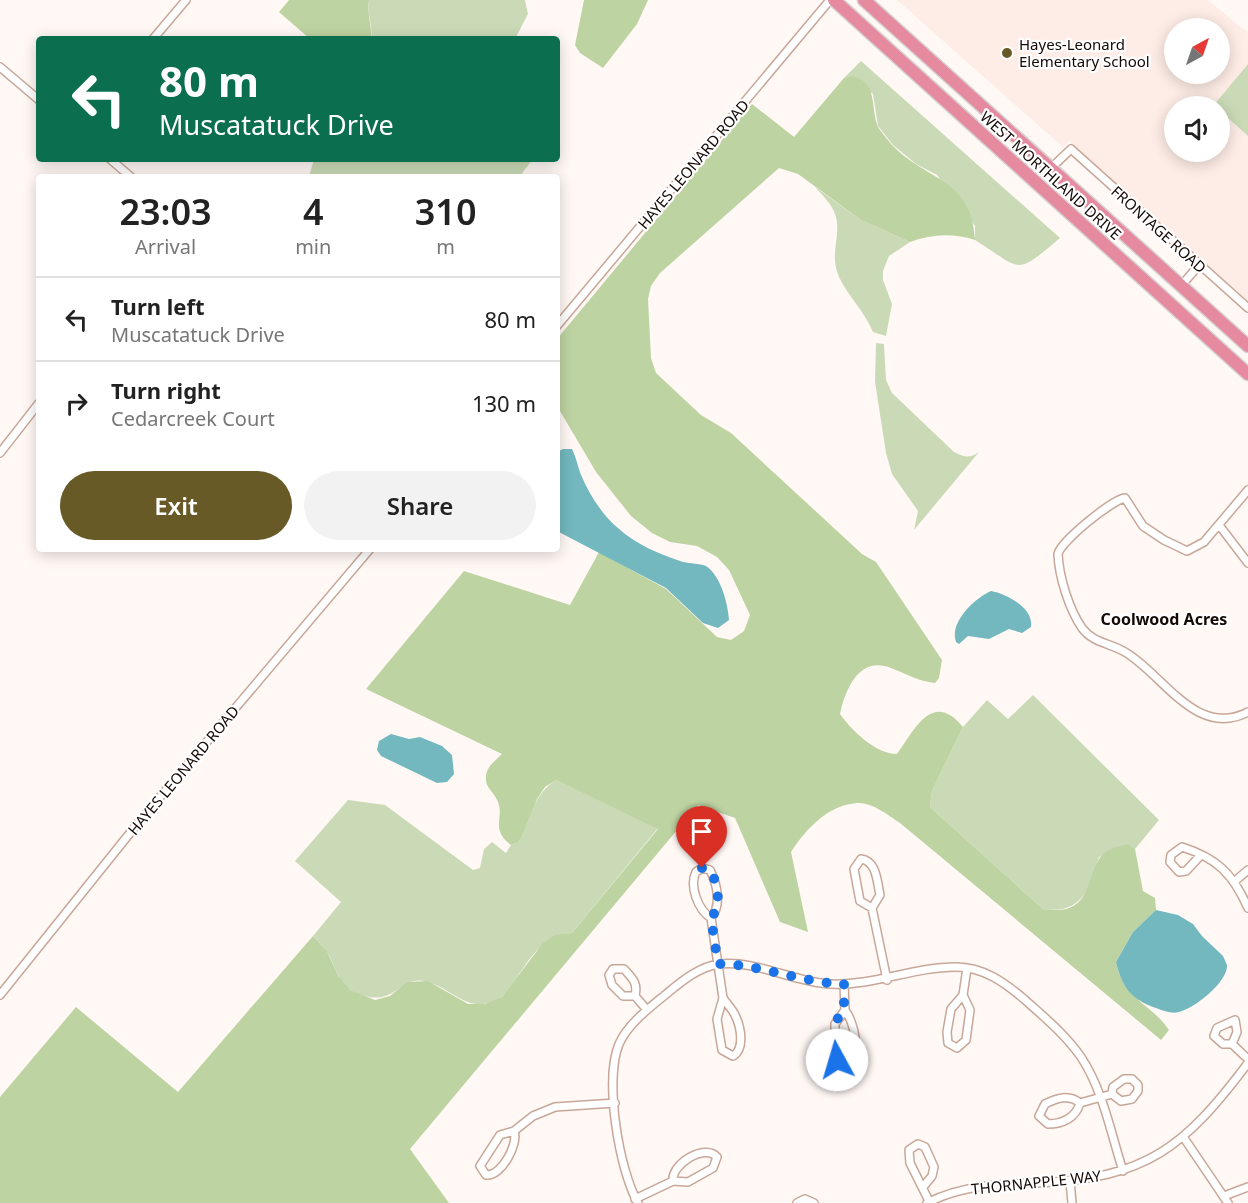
<!DOCTYPE html>
<html lang="en">
<head>
<meta charset="utf-8">
<style>
  body { margin:0; font-family:"Noto Sans",sans-serif; background:#f2f2f2; color:#222; height:100vh; display:flex; flex-direction:column; font-size:22px; white-space:nowrap }
  * { box-sizing:border-box; margin:0 }
  p { font-size:20px; color:#767676 }
  .icon { flex:none; width:33px; height:33px; fill:none; stroke:currentColor; stroke-width:2; stroke-linecap:round; stroke-linejoin:round }
  .map { position:relative; flex:1; overflow:hidden }
  .drawer { position:absolute; left:36px; top:174px; width:524px; height:378px; display:flex; flex-direction:column; background:#fff; border-radius:6px; box-shadow:0 3px 15px #0003 }
  .drawer>* { flex:none }
  .hud { position:absolute; left:36px; top:36px; width:524px; height:126px; border-radius:6px; box-shadow:0 3px 15px #0003; background:#0b6e4f; color:#fff; overflow:hidden }
  .needle { width:39px; rotate:40deg }
  .tools { position:absolute; left:1164px; top:18px; display:grid; gap:12px }
  .tools a { display:grid; place-items:center; width:66px; height:66px; border-radius:50%; background:#fff; box-shadow:0 3px 15px #0003; font-size:30px }
  .pin { position:absolute; display:grid; place-items:center; width:51px; height:51px; color:#fff; margin:-62px -26px; border-radius:50% 50% 50% 0; rotate:-45deg; box-shadow:0 0 6px #0007 }
  .pin .icon { rotate:45deg }
  .me { position:absolute; width:66px; margin:-33px; rotate:354deg; stroke-linejoin:round; filter:drop-shadow(0 0 4px #0008) }
  .turn { display:flex; align-items:center; gap:21px; height:126px; padding:0 24px; font-size:27px }
  .turn .icon { width:78px; height:78px; stroke-width:2.5 }
  .turn b { display:block; font-size:42px; line-height:51px }
  .eta { display:flex; justify-content:space-evenly; align-items:center; height:102px; text-align:center }
  .eta b { font-size:36px; font-weight:600; line-height:42px }
  .action { display:flex; gap:12px; margin-top:auto; padding:12px 24px }
  .action a { flex:1; height:69px; border-radius:36px; background:#675a27; color:#fff; font-size:24px; font-weight:600; line-height:69px; text-align:center }
  .action a+a { background:#f2f2f2; color:#222 }
  ul { padding:0; list-style:none }
  li { display:flex; align-items:center; gap:18px; height:84px; padding:0 24px; border-top:2px solid #e0e0e0 }
  li div { flex:1 }
  li b { display:block; font-size:22px }
  li em { font-style:normal }
  .map>svg:first-child { display:block }
  .built { fill:#feede6; fill-rule:evenodd }
  .green { fill:#cadab6 }
  .forest { fill:#bed3a2 }
  .water { fill:#73b8be }
  .lines { fill:none; stroke-linecap:round; stroke-linejoin:round }
  .street-casing { stroke:#c8a799; stroke-width:10 }
  .highway-casing { stroke:#d5d3d2; stroke-width:15 }
  .street { stroke:#fff; stroke-width:7 }
  .highway { stroke:#e68aa0; stroke-width:12 }
  .route { stroke:#1a73e8; stroke-width:10; stroke-dasharray:0 18 }
  .poi-dot { fill:#675a27; stroke:#fff; stroke-width:2 }
  .labels { text-anchor:middle; dominant-baseline:central; stroke-width:4.5; stroke-linejoin:round; paint-order:stroke }
  .poi-label { font-size:15px; fill:#140905; stroke:#fff; text-anchor:start }
  .street-label { font-size:15px; fill:#140905; stroke:#fff }
  .neighbourhood-label { font-size:16px; font-weight:bold; fill:#140905; stroke:#fff }
</style>
</head>
<body>
<div class="map">
<svg width="1248" height="1203" viewBox="0 0 1248 1203">
  <rect width="100%" height="100%" fill="#fff8f5"/>
  <!-- built -->
  <path class="built" d="M897,0h311l40,33v31l-34,42h-40v46h46v-41l28,25v167l-179,-162 -6,6zM1174,28h46v46h-46z"/>
  <!-- green -->
  <path class="green" d="M369,0h156l3,14 -13,25h-143c0,-14 -5,-26 -3,-39z
    M861,61l199,177c-46,39 -37,32 -85,2v-14l-38,-51 -21,-11 -23,-19 -15,-19 -5,-32 -23,-18 -6,2z
    M1248,64v72l-28,-25v-5h-7z
    M314,159h219l-14,18h-210z
    M815,187l46,33 49,22 -21,14 -6,15v9l9,24 -6,32 -13,-4c-8,-20 -25,-36 -34,-55 -10,-23 2,-40 -3,-60 -3,-12 -13,-21 -21,-30z
    M876,343l8,1 2,36 6,13 62,59c10,5 15,7 25,0l-65,78 4,-19 -26,-37 -6,-21 -11,-71z
    M1033,695l126,125 -24,29 -8,-5 -28,13c-9,31 -17,58 -56,52l-113,-102 2,-16 31,-64 24,-27 21,19z
    M556,780l102,48 -86,105c-33,4 -42,27 -60,51 -4,5 -7,11 -12,14 -31,18 -45,-8 -72,-16 -30,-10 -32,31 -76,9 -14,-7 -17,-25 -24,-38 -4,-6 -10,-12 -15,-17l28,-34 -46,-41 53,-61 37,5 88,65 7,-2 4,-19 8,-7 14,11 5,-8 8,-3c9,-23 16,-49 37,-62z"/>
  <!-- forest -->
  <path class="forest" d="M289,0h80c-2,13 2,26 3,39h-62l-31,-27z
    M584,0h64l-11,24 -34,44 -23,-15 -5,-8z
    M850,76c29,4 20,32 28,51 3,5 10,13 14,18 36,37 80,33 83,95 -22,-7 -43,-6 -65,2l-49,-22 -63,-46 -19,-6 -119,105 -9,13 -3,13 3,59 5,15 45,42 30,18 131,121 14,8 66,98 -3,18 -4,5c-17,-2 -29,-9 -44,-15 -32,-13 -46,22 -51,46 12,17 36,40 57,40 17,-23 35,-65 66,-27l-31,64 -2,16 113,102c46,7 41,-22 56,-50 5,-9 19,-13 29,-15l7,5 8,42 12,7 1,12 -23,22 -17,30c8,39 33,39 53,68l-8,10 -261,-217c-12,-8 -28,-21 -43,-20 -29,2 -51,26 -66,49l17,80 -28,-10 -45,-104 -37,-13 -288,344 39,54h-449v-106l76,-90 102,85 135,-156 14,15 11,25 12,14 25,10 15,-4 17,-14 21,-1 40,23h17l17,-7 41,-54 12,-8 17,-2 86,-104 -102,-49 -11,7 -8,12 -18,43 -8,3c-23,-17 -4,-29 -15,-47 -4,-8 -11,-11 -10,-21 0,-10 9,-16 16,-23l-136,-65 98,-118 106,34 29,-53 67,37 51,48 14,3 13,-9 6,-16 -21,-45 -12,-13 -20,-11 -27,-4 -18,-9 -21,-17 -35,-44 -39,-66v-67l195,-235 42,33 50,-59z"/>
  <!-- water -->
  <path class="water" d="M563,449h9c4,8 6,18 9,26 8,19 21,40 37,53 18,17 42,26 65,34 8,2 16,1 23,4 15,10 22,38 23,54l-11,8 -15,-5 -37,-35 -109,-57v-79z
    M991,591c16,3 43,17 40,36l-9,6 -13,-4 -20,10 -21,-3 -9,8 -3,-2c-7,-20 19,-44 35,-51z
    M391,734l18,5 11,-2 22,9 10,9 2,19 -7,8 -10,1 -56,-27 -4,-6 2,-9z
    M1156,910l22,5 15,9 9,12 21,20 4,9c1,17 -32,43 -48,47 -7,2 -15,-1 -23,-4 -24,-8 -34,-20 -40,-46l17,-30z"/>
  <g class="lines">
    <!-- street casing -->
    <g class="street-casing">
      <path id="street" d="M153,39l33,-39
        M0,67l39,33
        M110,159l21,18
        M1051,168l20,-19 177,159
        M1181,286l18,-21
        M556,327l274,-327
        M0,453l39,-50
        M1248,490l-44,52 -17,9 -23,-11 -21,-14 -18,-28c-13,2 -64,43 -67,56 1,23 11,55 24,74 11,15 28,15 43,24 38,22 71,87 123,60
        M1219,525l29,38
        M1200,856l-14,15 -7,1 -9,-10 1,-7 11,-8c35,11 51,27 66,61
        M1235,881l13,-11
        M872,908l-12,-7 -6,-32 7,-10c16,2 16,23 19,36l-8,13 15,72
        M711,918c-13,-8 -22,-32 -15,-46l6,-4 8,2c7,14 12,35 1,48l12,80 -6,21 5,31 11,6c12,-7 8,-29 2,-41 -3,-6 -8,-11 -12,-17
        M844,984l1,26 -10,14v33l8,6c21,-5 11,-41 2,-53
        M0,995l138,-172 232,-274
        M963,995l7,15 -4,30 -9,8 -9,-5 -1,-11 4,-23 12,-14 4,-27
        M635,996h-12l-11,-11 -3,-10 4,-6h11c9,10 14,14 11,27l12,14
        M1232,1044l5,-12 -2,-12 -18,8 -3,8 9,8h9l16,15
        M1080,1103c-4,15 -18,21 -32,21l-9,-8 6,-12c12,-6 24,-10 35,-1l32,-9 9,7 11,-2 6,-8v-6l-6,-6h-8l-11,8 -1,7
        M514,1131c5,13 -13,46 -28,44l-6,-9 20,-31 14,-4 19,-15 22,-9 60,-4
        M1184,1138l44,65
        M1070,1181l2,22
        M923,1187l9,-11 2,-9 -9,-20 -7,-3 -9,6 1,13 20,40
        M1224,1196l24,-9
        M635,1199l38,-18 15,1 25,-14 4,-11c-12,-14 -46,7 -44,24
        M638,1203c-19,-33 -34,-123 -19,-159 9,-20 29,-35 46,-49 16,-13 33,-28 54,-31 38,-4 74,18 111,20 43,2 83,-17 126,-17 27,0 48,15 68,32 20,18 41,35 57,58 22,33 30,77 42,114
        M797,1203l8,-4 9,4
        M927,1203c35,-18 72,-19 111,-20 109,-5 146,-35 210,-120"/>
    </g>
    <!-- highway casing -->
    <g class="highway-casing">
      <path id="highway" d="M834,0l414,374
        M864,0l384,346"/>
    </g>
    <!-- street -->
    <use href="#street" class="street"/>
    <!-- highway -->
    <use href="#highway" class="highway"/>
  </g>
  <g class="lines">
    <!-- route -->
    <path class="route" d="M702,868l8,2c8,14 12,35 1,48l7,46c43,0 83,19 126,20v26l-8,11 -2,9v24l3,6"/>
  </g>
  <!-- markers -->
  <circle class="poi-dot" cx="1007" cy="53" r="6"/>
  <g class="labels">
    <!-- poi labels -->
    <g class="poi-label">
      <text x="1019" y="44">Hayes-Leonard<tspan x="1019" dy="17">Elementary School</tspan></text>
    </g>
    <!-- street labels -->
    <g class="street-label">
      <text transform="translate(693 164) rotate(-50)">HAYES LEONARD ROAD</text>
      <text transform="translate(1051 175) rotate(42)">WEST MORTHLAND DRIVE</text>
      <text transform="translate(1159 229) rotate(42)">FRONTAGE ROAD</text>
      <text transform="translate(183 770) rotate(-50)">HAYES LEONARD ROAD</text>
      <text transform="translate(1036 1182) rotate(-6)">THORNAPPLE WAY</text>
    </g>
    <!-- neighbourhood labels -->
    <g class="neighbourhood-label">
      <text x="1164" y="619">Coolwood Acres</text>
    </g>
  </g>
</svg>
<div class="tools">
<a><svg class="needle" viewBox="-14 -14 28 28"><path d="M0-13l5 13h-10z" fill="#e53935"/><path d="M0 13l5-13h-10z" fill="#767676"/></svg></a>
<a><svg class="icon" aria-label="sound" viewBox="0 0 24 24"><path d="M4 9h4l5-4v14l-5-4H4zM17 9q2 3 0 6"/></svg></a>
</div>
<div class="pin" style="left:702px;top:868px;background:#d93025"><svg class="icon" aria-label="arrive" viewBox="0 0 24 24"><path d="M6 21V4h12l-3 4 3 4H6"/></svg></div>
<svg class="me" style="left:837px;top:1060px" viewBox="-20 -20 40 40"><circle r="19" fill="#fff"/><path d="M0-13L10 11 0 6-10 11z" fill="#1a73e8"/></svg>
<div class="hud">
<div class="turn"><svg class="icon" aria-label="left" viewBox="0 0 24 24"><path d="M17 20v-9H6M10 6l-5 5 5 5"/></svg><div><b>80 m</b>Muscatatuck Drive</div></div>
</div>
<section class="drawer">
<div class="eta">
<div><b>23:03</b><p>Arrival</p></div>
<div><b>4</b><p>min</p></div>
<div><b>310</b><p>m</p></div>
</div>
<ul>
<li><svg class="icon" aria-label="left" viewBox="0 0 24 24"><path d="M17 20v-9H6M10 6l-5 5 5 5"/></svg><div><b>Turn left</b><p>Muscatatuck Drive</p></div><em>80 m</em></li>
<li><svg class="icon" aria-label="right" viewBox="0 0 24 24"><path d="M7 20v-9h11M14 6l5 5-5 5"/></svg><div><b>Turn right</b><p>Cedarcreek Court</p></div><em>130 m</em></li>
</ul>
<div class="action"><a>Exit</a><a>Share</a></div>
</section>
</div>
</body>
</html>
